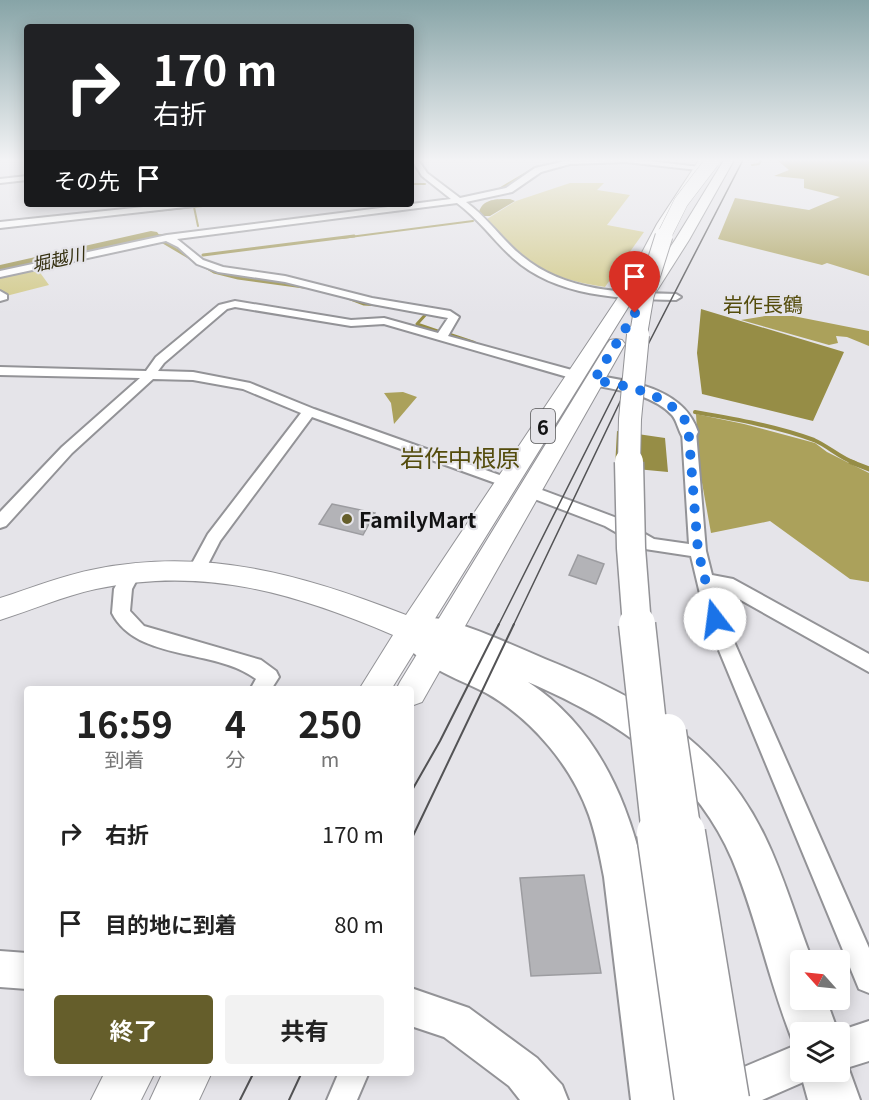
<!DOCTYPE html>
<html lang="ja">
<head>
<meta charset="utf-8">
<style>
  body { margin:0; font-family:Georgia,"Noto Sans JP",serif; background:#f2f2f2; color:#222; height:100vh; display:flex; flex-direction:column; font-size:22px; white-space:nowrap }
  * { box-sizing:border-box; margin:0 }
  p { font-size:20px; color:#767676 }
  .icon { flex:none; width:33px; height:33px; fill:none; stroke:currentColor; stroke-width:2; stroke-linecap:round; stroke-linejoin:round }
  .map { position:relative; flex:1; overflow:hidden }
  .panel { position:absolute; left:24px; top:686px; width:390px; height:390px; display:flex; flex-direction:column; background:#fff; border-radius:6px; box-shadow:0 3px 15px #0003 }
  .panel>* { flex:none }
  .banner { position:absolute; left:24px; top:24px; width:390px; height:183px; border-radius:6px; box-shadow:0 3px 15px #0003; background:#202124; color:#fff; overflow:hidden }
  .needle { width:39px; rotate:297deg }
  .buttons { position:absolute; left:790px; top:950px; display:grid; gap:12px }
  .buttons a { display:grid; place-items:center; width:60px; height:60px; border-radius:6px; background:#fff; box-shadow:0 3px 15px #0003; font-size:30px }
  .pin { position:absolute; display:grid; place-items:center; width:51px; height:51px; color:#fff; margin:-62px -26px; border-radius:50% 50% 50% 0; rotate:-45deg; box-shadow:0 0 6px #0007 }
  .pin .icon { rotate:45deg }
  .me { position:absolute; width:66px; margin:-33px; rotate:345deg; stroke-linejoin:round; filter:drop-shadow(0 0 4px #0008) }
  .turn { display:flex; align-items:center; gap:21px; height:126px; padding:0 30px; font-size:27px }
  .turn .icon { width:78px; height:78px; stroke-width:2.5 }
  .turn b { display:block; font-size:42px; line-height:51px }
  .then { display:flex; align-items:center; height:57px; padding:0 30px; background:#0003; gap:12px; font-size:22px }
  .eta { display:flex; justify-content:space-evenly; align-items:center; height:102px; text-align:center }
  .eta b { font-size:36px; font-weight:700; line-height:42px }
  .button { display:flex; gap:12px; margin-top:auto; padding:12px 30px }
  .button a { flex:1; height:69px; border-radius:6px; background:#655e2b; color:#fff; font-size:24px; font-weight:700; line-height:69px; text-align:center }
  .button a+a { background:#f2f2f2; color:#222 }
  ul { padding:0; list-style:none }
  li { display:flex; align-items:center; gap:18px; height:90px; padding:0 30px }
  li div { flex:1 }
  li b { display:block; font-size:22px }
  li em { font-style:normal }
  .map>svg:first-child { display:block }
  .green { fill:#d2ca8a }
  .forest { fill:#aba15b }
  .water { fill:#968d46 }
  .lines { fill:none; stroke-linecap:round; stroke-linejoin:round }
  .stream-far3 { stroke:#968d46; stroke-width:2 }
  .stream-far2 { stroke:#968d46; stroke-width:3 }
  .stream-far1 { stroke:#968d46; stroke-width:4 }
  .stream { stroke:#968d46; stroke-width:5 }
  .river { fill:#968d46; fill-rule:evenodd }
  .building { fill:#b3b3b7; stroke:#9c9ca0; stroke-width:1.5 }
  .street-casing { stroke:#939397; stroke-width:4 }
  .secondary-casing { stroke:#939397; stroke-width:4 }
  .primary-casing { stroke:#939397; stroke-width:2 }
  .highway-casing { stroke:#939397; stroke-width:4 }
  .street { fill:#fff; fill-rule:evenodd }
  .secondary { fill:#fff; fill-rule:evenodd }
  .primary { fill:#fff; fill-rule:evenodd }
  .highway { fill:#fff; fill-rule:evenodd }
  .tram-far1 { stroke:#535355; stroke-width:1.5 }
  .tram { stroke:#535355; stroke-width:2 }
  .highway-bridge-far5-casing { stroke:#939397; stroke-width:15; stroke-linecap:butt }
  .highway-bridge-far4-casing { stroke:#939397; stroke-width:19; stroke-linecap:butt }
  .highway-bridge-far3-casing { stroke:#939397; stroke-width:24; stroke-linecap:butt }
  .highway-bridge-far2-casing { stroke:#939397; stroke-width:31; stroke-linecap:butt }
  .highway-bridge-far1-casing { stroke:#939397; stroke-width:39; stroke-linecap:butt }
  .highway-bridge-casing { stroke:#939397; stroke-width:49; stroke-linecap:butt }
  .highway-bridge-far5 { stroke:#fff; stroke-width:14 }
  .highway-bridge-far4 { stroke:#fff; stroke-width:17 }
  .highway-bridge-far3 { stroke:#fff; stroke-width:22 }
  .highway-bridge-far2 { stroke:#fff; stroke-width:28 }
  .highway-bridge-far1 { stroke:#fff; stroke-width:36 }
  .highway-bridge { stroke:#fff; stroke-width:46 }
  .route { stroke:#1a73e8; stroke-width:10; stroke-dasharray:0 18 }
  .poi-dot { fill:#655e2b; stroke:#e5e4e9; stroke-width:2 }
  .labels { text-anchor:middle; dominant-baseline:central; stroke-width:4.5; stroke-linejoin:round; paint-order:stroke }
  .far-water-label { font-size:18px; font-style:italic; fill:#342f0f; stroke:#e5e4e9 }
  .far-quarter-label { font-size:20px; fill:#544c0c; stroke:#e5e4e9 }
  .shield { fill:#e5e4e9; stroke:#515153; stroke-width:1.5 }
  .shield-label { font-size:20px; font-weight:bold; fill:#121213 }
  .poi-label { font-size:21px; font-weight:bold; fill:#121213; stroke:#e5e4e9; text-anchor:start }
  .quarter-label { font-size:24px; fill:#544c0c; stroke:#e5e4e9 }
</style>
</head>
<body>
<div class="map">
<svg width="869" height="1100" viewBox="0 0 869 1100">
  <rect width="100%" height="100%" fill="#e5e4e9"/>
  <!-- green -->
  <path class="green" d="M570,183h34l-7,7 33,5 -23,30 37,7 -39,55c-62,-9 -76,-24 -118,-68l29,-18z
    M36,267l13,18 -43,11 -6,-6v-15z"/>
  <!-- forest -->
  <path class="forest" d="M777,160h92v116l-42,-13 -5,2 -104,-26 17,-41 74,12 31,-13 -36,-9v-9l-30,-3 15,-6z
    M765,316h28l76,15v15l-22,-9 -11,-1 2,7 -9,2 -88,-25z
    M403,392l14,5 -23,27 -3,-21 -7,-10z
    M696,414l48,10 71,19 12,9 42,21v109l-19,-3 -80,-58 -59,12 -12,-67z"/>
  <!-- water -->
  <path class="water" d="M510,199l5,2 -25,15h-8l-3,-4c4,-14 19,-13 31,-13z
    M701,309l143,43 -31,69 -111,-27 -5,-41z
    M617,431l48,7 3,34 -53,-5z"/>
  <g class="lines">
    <!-- stream-far3 -->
    <path class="stream-far3" d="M641,160l29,3
      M752,165l7,-1 2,-4
      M411,184h14
      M494,192l37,-22 44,-10
      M194,207l4,19
      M360,211l45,-6
      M77,219l145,-15
      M194,232l62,-8
      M151,236l24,-2
      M342,238l131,-17"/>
    <!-- stream-far2 -->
    <path class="stream-far2" d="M163,242l51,30 24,6 73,10
      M203,255l151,-19
      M343,296l21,8 17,1
      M422,312l5,1 -10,11 38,13"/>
    <!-- stream-far1 -->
    <path class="stream-far1" d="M450,335l24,8
      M695,412c40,7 81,14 119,28 14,6 26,18 41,23"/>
    <!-- stream -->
    <path class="stream" d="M851,462l18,7"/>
    <!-- river -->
    <path class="river" d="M151,231l6,1 3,4 -3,4 -157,37v-12z"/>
  </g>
  <!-- building -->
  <path class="building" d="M332,504l43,9 -12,22 -44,-11z
    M578,555l26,9 -8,20 -27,-9z
    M584,875l17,98 -70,3 -11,-98z"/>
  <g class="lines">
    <!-- street casing -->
    <g class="street-casing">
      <path id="street" d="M412,160h6l9,13 33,25 46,-10 29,-20 35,-8h70l60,7 -2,3 -72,-8 -56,2 -29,8 -29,20 -46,10c22,16 36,38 56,54 43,36 102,37 154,38l5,3 -5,3c-55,-1 -120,-3 -163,-42 -20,-18 -34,-39 -56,-55l-280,36 26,21 20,7 62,9 87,22 78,13 9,6 -11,19 131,36 2,3 -2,3h-8l-187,-54 -33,2 -116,-19 -8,2 -63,54 -6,8 35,1 57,11 64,26 197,70 2,3 -2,3h-10l-189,-68 -92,124 -17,33 -6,1 -6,-1 -2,-5 19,-35 93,-121 -58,-24 -50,-9 -40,-1 -81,74 -66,73 -6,2v-16l62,-65 78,-69 -140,-3v-8l146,4 10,-14 63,-52 16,-4 116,19 33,-2 54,15 10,-15 -76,-14 -87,-22 -67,-10 -21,-8 -19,-17 -12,-6 -166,36v-6l167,-36 284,-36 -29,-23z
        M27,176v4l-27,3v-4z
        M172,204h26l-4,2 -194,22v-6z
        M0,291l7,4v4l-7,2z
        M689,428l7,4 10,119 6,24 21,4 136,75v18l-146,-82 -7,-1 8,30 145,329v45l-10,-4 -153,-370 -15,-63 -46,-7 -40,-23 -81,-31 -3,-4 8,-5 5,1 83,31 37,21 35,5 -7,-112z
        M132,566l6,1 3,5 -9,17 -2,22 14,15 117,34 15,11 3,6 -7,11h-21l5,-9c-40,-31 -119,-17 -144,-66l2,-24 12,-22z
        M339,1072h30l-12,28h-30z"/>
    </g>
    <!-- secondary casing -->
    <g class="secondary-casing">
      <path id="secondary" d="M594,375c40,7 90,14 104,57l-2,4h-14c-4,-7 -5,-15 -10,-21 -21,-22 -56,-25 -84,-31l-2,-4z
        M0,951l27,2v36l-27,-2z
        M411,988l58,20 68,50 25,27 6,15h-48l-11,-14 -65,-49 -33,-11z
        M869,1021v40l-29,9v-38h-4z
        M801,1043v28h17l-3,6 -53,23h-61l5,-17z"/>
    </g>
    <!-- primary casing -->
    <g class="primary-casing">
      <path id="primary" d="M699,160h10l-38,64 -36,72 -243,392h-32l33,-53c-99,-42 -189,-69 -297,-46 -33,7 -64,21 -96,31v-22c32,-10 63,-23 96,-29 111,-22 208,6 310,46l213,-319 38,-72z
        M724,160h10l-45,80 -40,63h-12l-2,-3 40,-60z
        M616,339l6,1 3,4 -203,358 -11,4v-18h-14l3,-6 207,-338 3,-4z
        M105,1072h50l-14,28h-50z
        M163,1072h49l-13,28h-49z"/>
    </g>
    <!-- highway casing -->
    <g class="highway-casing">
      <path id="highway" d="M412,617c12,1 25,0 36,4 33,9 66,25 97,38 95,38 174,82 220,178 19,39 31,82 47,123h-11v39h25l12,33h-37v20l-5,-3c-26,-61 -38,-128 -64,-190 -38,-89 -118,-140 -204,-177 95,62 116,175 133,278 7,47 15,93 22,140h-52l-27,-223c-4,-21 -8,-42 -15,-62 -17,-48 -56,-95 -101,-121 -32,-17 -75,-29 -92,-64l5,-9z
        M840,1052l3,1 17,47h-52l-8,-29 1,-3v3h39z"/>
    </g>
    <!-- street -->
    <use href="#street" class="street"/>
    <!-- secondary -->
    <use href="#secondary" class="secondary"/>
    <!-- primary -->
    <use href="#primary" class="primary"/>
    <!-- highway -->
    <use href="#highway" class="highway"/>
    <!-- tram-far1 -->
    <path class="tram-far1" d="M498,626l134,-267
      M513,626l126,-264 104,-202"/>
    <!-- tram -->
    <path class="tram" d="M411,792l29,-51 59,-117
      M411,840l103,-216
      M240,1100l14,-28
      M289,1100l13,-28"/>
    <!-- highway-bridge-far5 casing -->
    <g class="highway-bridge-far5-casing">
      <path id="highway-bridge-far5" d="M663,238l18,-36 32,-42"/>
    </g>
    <!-- highway-bridge-far4 casing -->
    <g class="highway-bridge-far4-casing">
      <path id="highway-bridge-far4" d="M638,337l7,-41 19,-60"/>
    </g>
    <!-- highway-bridge-far3 casing -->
    <g class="highway-bridge-far3-casing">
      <path id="highway-bridge-far3" d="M629,463l1,-44 8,-84"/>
    </g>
    <!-- highway-bridge-far2 casing -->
    <g class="highway-bridge-far2-casing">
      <path id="highway-bridge-far2" d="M629,462l2,86 6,78"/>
    </g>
    <!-- highway-bridge-far1 casing -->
    <g class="highway-bridge-far1-casing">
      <path id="highway-bridge-far1" d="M637,624l23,210
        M668,732l15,102"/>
    </g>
    <!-- highway-bridge casing -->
    <g class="highway-bridge-casing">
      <path id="highway-bridge" d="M660,833l38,267
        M682,833l44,267"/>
    </g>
    <!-- highway-bridge-far5 -->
    <use href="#highway-bridge-far5" class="highway-bridge-far5"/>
    <!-- highway-bridge-far4 -->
    <use href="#highway-bridge-far4" class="highway-bridge-far4"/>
    <!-- highway-bridge-far3 -->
    <use href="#highway-bridge-far3" class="highway-bridge-far3"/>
    <!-- highway-bridge-far2 -->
    <use href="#highway-bridge-far2" class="highway-bridge-far2"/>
    <!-- highway-bridge-far1 -->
    <use href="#highway-bridge-far1" class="highway-bridge-far1"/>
    <!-- highway-bridge -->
    <use href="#highway-bridge" class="highway-bridge"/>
  </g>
  <!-- sky -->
  <linearGradient id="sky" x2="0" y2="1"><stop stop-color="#87a4a7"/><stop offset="0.51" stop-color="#f3f3f5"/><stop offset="1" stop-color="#f3f3f5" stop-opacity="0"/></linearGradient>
  <rect width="869" height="314" fill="url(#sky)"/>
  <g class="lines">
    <!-- route -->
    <path class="route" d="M635,313l-41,67c33,6 76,13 94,45l10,126 17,68"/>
  </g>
  <!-- markers -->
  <circle class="poi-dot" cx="347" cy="519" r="6"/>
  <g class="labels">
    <!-- far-water labels -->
    <g class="far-water-label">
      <text transform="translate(58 258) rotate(-13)">堀越川</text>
    </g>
    <!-- far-quarter labels -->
    <g class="far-quarter-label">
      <text x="763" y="303">岩作長鶴</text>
    </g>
    <!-- shield labels -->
    <rect class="shield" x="531" y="409" width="24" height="34" rx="4.5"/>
    <g class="shield-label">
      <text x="543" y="426">6</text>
    </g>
    <!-- poi labels -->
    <g class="poi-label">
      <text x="359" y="519">FamilyMart</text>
    </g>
    <!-- quarter labels -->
    <g class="quarter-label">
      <text x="460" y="456">岩作中根原</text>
    </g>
  </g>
</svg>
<div class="buttons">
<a><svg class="needle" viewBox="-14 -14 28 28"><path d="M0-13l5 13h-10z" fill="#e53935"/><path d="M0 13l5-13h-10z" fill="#767676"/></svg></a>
<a><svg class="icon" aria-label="layers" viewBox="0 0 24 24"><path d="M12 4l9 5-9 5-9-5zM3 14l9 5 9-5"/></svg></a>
</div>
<div class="pin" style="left:635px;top:313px;background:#d93025"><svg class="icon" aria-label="arrive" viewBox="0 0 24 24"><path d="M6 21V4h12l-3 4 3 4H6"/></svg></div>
<svg class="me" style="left:715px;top:619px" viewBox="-20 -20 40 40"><circle r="19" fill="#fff"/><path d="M0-13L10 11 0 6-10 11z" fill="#1a73e8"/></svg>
<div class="banner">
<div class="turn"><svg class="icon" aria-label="right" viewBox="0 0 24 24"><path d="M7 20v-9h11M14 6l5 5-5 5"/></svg><div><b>170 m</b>右折</div></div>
<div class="then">その先<svg class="icon" aria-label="arrive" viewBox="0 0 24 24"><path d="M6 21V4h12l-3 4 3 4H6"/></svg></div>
</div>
<section class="panel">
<div class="eta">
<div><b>16:59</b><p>到着</p></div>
<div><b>4</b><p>分</p></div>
<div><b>250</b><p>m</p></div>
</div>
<ul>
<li><svg class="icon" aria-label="right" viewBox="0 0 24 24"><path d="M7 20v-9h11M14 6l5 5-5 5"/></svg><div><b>右折</b></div><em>170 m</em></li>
<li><svg class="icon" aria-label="arrive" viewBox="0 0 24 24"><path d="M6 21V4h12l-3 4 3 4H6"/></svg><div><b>目的地に到着</b></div><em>80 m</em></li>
</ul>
<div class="button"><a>終了</a><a>共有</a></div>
</section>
</div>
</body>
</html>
